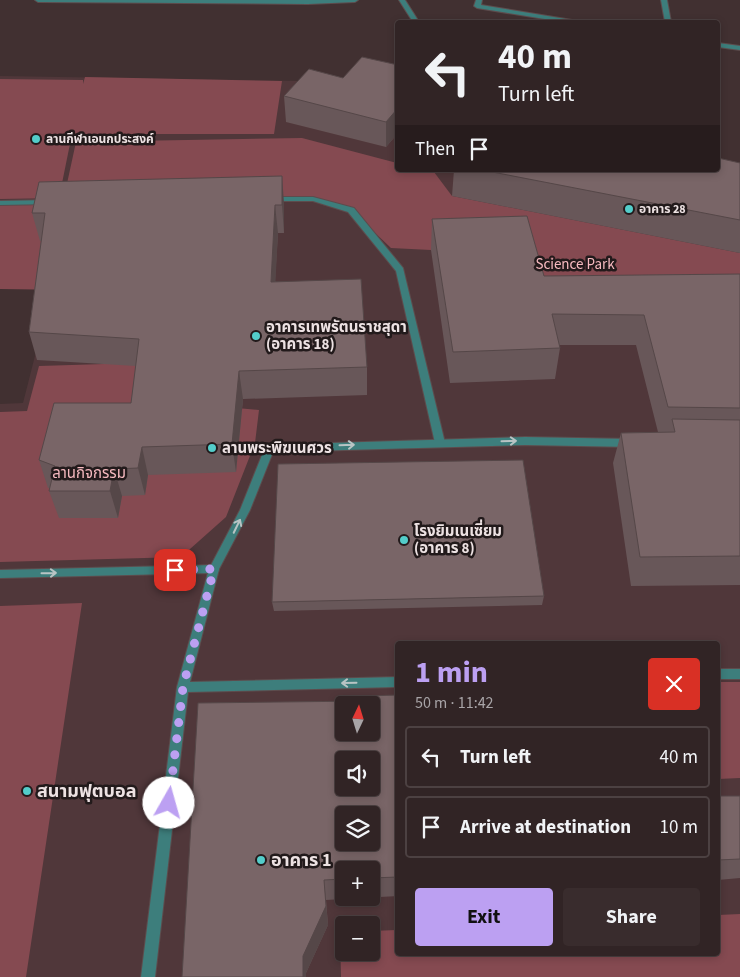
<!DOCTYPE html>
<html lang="en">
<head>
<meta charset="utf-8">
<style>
  body { margin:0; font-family:"Source Sans 3","Noto Sans Thai",sans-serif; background:#392c2d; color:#f1f3f6; height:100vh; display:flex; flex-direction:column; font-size:19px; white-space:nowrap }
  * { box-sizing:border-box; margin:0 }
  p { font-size:16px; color:#a8a4a7 }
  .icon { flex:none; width:28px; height:28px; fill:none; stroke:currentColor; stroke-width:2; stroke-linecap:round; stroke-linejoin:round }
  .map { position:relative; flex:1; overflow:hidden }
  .sheet { position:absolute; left:395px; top:641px; width:325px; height:315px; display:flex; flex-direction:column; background:#312425; border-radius:5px; box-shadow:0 2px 8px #0003,0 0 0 1px #4c4142 }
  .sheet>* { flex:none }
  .banner { position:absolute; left:395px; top:20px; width:325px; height:152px; border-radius:5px; box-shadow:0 2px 8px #0003,0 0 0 1px #4c4142; background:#312425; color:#f1f3f6; overflow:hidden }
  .needle { width:32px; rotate:4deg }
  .buttons { position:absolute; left:335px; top:696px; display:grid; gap:10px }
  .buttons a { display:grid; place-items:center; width:45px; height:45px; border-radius:5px; background:#312425; box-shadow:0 2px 8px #0003,0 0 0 1px #4c4142; font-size:25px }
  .pin { position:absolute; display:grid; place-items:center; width:42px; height:42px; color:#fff; margin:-21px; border-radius:10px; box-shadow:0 2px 8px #0006 }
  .me { position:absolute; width:55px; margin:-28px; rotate:7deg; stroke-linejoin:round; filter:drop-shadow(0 0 4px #0008) }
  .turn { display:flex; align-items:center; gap:18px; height:105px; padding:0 20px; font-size:22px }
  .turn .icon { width:65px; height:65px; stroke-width:2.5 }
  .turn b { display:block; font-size:35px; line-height:42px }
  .then { display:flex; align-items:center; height:48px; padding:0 20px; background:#0003; gap:10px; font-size:19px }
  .round { display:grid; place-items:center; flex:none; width:52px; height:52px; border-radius:5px; background:#392c2d }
  .overview { display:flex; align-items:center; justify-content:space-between; height:85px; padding:0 20px }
  h1 { font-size:30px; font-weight:700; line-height:38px; color:#bca0f2 }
  .button { display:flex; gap:10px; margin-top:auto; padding:10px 20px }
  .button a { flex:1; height:58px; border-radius:5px; background:#bca0f2; color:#111; font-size:20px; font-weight:700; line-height:58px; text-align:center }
  .button a+a { background:#392c2d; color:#f1f3f6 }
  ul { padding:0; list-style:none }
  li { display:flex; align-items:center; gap:15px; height:62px; margin:0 10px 8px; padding:0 10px; border:2px solid #4c4142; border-radius:5px }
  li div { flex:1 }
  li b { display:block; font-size:19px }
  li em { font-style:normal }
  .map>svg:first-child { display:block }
  .built { fill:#50373a; fill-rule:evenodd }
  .green { fill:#854a51 }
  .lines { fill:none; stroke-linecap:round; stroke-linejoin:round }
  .lane-casing { stroke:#5d4c4d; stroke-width:2 }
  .street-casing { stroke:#5d4c4d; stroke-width:2 }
  .lane { fill:#3d7e7c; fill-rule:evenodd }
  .street { fill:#3d7e7c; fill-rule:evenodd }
  .wall { fill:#685759; fill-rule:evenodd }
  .shaded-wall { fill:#554748 }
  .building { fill:#796567; stroke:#554748; fill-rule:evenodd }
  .oneway { stroke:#b8c4c4 }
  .route { stroke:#bca0f2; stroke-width:9; stroke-dasharray:0 16.2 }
  .poi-dot { fill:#53cdca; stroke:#221a1b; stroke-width:2 }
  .labels { text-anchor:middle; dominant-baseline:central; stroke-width:5; stroke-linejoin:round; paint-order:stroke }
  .far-poi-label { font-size:12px; font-weight:bold; fill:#ede2e3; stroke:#221a1b; text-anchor:start }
  .park-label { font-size:15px; fill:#f7bac0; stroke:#221a1b }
  .poi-label { font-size:15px; font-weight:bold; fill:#ede2e3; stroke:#221a1b; text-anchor:start }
  .near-poi-label { font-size:18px; font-weight:bold; fill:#ede2e3; stroke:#221a1b; text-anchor:start }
</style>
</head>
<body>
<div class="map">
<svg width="740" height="977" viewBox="0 0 740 977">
  <rect width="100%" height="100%" fill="#413031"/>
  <!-- built -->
  <path class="built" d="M0,76l362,6 35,9 1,79h247l95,21v786h-740v-573l23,-1 29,-114h-52zM398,644h320v310h-320zM344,705h27v27h-27zM344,760h27v28h-27zM344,815h27v27h-27zM344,870h27v28h-27zM344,925h27v27h-27z"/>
  <!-- green -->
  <path class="green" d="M85,77l197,4 -8,53h-202l-13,64 -59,1v-120l83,1v4z
    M302,138l95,25 1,7h28l8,2 18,24 288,57v52l-201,3 -108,-58 -40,-2 -40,-38 -38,-11 -250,3 13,-60z
    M48,202l35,38 -11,50 -72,-1v-86z
    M111,299l71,104 77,7 -4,33 -29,74 -45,40 -181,5v-150l27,-1 12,-45 65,-2z
    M82,603l-56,374h-26v-371z
    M718,682h22v96l-22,1z
    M740,914v63h-399l-1,-44 4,-1v20h27v-21l26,-1 1,24h320v-39z"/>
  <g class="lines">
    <!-- lane casing -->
    <g class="lane-casing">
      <path id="lane" d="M268,197h45l41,11 49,60 42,175 -2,3h-6l-2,-3 -39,-172 -48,-59 -35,-11h-42l-4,-2z
        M49,200h3v4l-52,1v-4z
        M214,565l4,1 1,3 -1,3 -4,1 -214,5v-8z"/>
    </g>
    <!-- street casing -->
    <g class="street-casing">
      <path id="street" d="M35,0h323l-3,2 -47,2 -270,-2z
        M399,0h6l14,22h-6z
        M476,0h6l-1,5 91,15 3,2h-12l-86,-14 -3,-2z
        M661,0h6l4,22h-6z
        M718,43l22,3v4l-22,-3z
        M525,437l107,2 5,4 -5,4 -107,-2 -252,7 -23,58 -31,59 -29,113 208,-5v10l-210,5 -33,285h-14l36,-290 32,-118 31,-59 26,-65z
        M718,669h22v10h-22z"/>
    </g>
    <!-- lane -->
    <use href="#lane" class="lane"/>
    <!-- street -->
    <use href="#street" class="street"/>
  </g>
  <!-- wall -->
  <path class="wall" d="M398,65v68l-12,14 -100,-25 -2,-26 59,-18z
    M740,163v90l-288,-57 2,-26h264z
    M284,203v30h-6l-3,48 92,86v28l-124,4 -7,73 -88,3 -3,20 -23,1 -4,22h-59l-10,-27 1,-3h-2l-9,-28 92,-57 5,-37 -99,-6 -8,-28 12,-91h-1l-8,-28z
    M432,219l112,57 196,-2v311l-109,1 -18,-123 8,-30 37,-1 -22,-87h-77l1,3 -5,31 -105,4 -19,-133z
    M544,596l-2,9 -268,6 -2,-9z
    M398,695v201l-72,4 2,25 -22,48v4h-124l181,-276zM344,870h27v28h-27z
    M718,796h22v82l-22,2z"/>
  <!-- shaded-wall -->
  <path class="shaded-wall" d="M398,108v25l-12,14v-25z
    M282,176l2,27v30l-2,-28z
    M275,205l3,28 -4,77 -3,-28z
    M239,371l4,28 -7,73 -4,-28z
    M142,447l6,28 -3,20 -7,-27z
    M114,469l8,27 -4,22 -8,-27z
    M324,880l4,45 -22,48v4h-3v-21z"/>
  <!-- building -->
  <path class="building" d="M362,57l36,8v43l-12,14 -102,-26 25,-27 34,9z
    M718,158l22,5v57l-258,-50h236z
    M282,176v29h-7l-4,77 90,-3 6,88 -128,4 -7,73 -90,3 -4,21 -24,1 -4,22h-61l6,-25 -16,-6 15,-57h77l8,-64 -110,-7 16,-119h-13l7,-31z
    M527,216l17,60 196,-2v134l-72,-1 -24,-92 -92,-1 8,34 -107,4 -21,-133z
    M672,419l68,1v136l-100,1 -19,-124 54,-1z
    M523,460l21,136 -272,6 6,-138z
    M398,695v182l-27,1v-8h-27v9l-20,1 2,26 -23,50v21h-121l16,-274 165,-2v-5zM344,705h27v27h-27zM344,760h27v28h-27zM344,815h27v27h-27z
    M718,796h22v63l-22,1z"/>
  <!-- one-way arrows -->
  <defs><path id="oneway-shaft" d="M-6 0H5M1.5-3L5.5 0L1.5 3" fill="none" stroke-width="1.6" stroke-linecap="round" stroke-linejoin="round" transform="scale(1.25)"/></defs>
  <g class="oneway">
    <use href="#oneway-shaft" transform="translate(509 441) rotate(-1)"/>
    <use href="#oneway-shaft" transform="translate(347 445) rotate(-2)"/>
    <use href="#oneway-shaft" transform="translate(237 526) rotate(-64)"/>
    <use href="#oneway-shaft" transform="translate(49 573) rotate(-1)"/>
    <use href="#oneway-shaft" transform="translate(349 683) rotate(179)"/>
  </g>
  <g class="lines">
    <!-- route -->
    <path class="route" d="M169,803l14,-116 31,-118 -39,1"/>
  </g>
  <!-- markers -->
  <g class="poi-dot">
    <circle cx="36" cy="139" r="5"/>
    <circle cx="629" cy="209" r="5"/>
    <circle cx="256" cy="336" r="5"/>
    <circle cx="212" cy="448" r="5"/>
    <circle cx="404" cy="540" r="5"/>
    <circle cx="27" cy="791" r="5"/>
    <circle cx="261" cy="860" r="5"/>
  </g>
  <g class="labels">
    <!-- far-poi labels -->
    <g class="far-poi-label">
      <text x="46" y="139">ลานกีฬาเอนกประสงค์</text>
      <text x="639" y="209">อาคาร 28</text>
    </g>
    <!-- park labels -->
    <g class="park-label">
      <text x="575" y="264">Science Park</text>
      <text x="89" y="473">ลานกิจกรรม</text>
    </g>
    <!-- poi labels -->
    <g class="poi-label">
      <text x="266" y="327">อาคารเทพรัตนราชสุดา<tspan x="266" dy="17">(อาคาร 18)</tspan></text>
      <text x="222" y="448">ลานพระพิฆเนศวร</text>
      <text x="414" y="531">โรงยิมเนเซี่ยม<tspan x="414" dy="17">(อาคาร 8)</tspan></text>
    </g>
    <!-- near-poi labels -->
    <g class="near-poi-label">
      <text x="37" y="791">สนามฟุตบอล</text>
      <text x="271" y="860">อาคาร 1</text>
    </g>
  </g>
</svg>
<div class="buttons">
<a><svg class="needle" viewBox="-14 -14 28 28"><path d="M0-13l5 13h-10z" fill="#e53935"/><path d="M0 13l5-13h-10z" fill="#a8a4a7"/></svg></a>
<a><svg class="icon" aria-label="sound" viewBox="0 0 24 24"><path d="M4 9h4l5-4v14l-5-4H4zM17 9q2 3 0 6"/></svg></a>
<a><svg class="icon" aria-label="layers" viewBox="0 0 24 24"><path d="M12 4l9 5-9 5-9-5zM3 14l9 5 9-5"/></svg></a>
<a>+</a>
<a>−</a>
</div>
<div class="pin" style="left:175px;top:570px;background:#d93025"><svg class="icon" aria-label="arrive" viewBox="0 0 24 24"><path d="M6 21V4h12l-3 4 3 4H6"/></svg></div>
<svg class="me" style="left:169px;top:803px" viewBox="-20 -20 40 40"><circle r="19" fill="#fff"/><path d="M0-13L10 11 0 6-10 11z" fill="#bca0f2"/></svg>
<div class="banner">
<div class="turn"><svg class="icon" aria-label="left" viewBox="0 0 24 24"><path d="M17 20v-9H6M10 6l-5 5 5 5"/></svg><div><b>40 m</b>Turn left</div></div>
<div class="then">Then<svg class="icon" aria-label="arrive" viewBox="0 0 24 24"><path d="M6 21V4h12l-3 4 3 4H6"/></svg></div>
</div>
<section class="sheet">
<div class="overview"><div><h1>1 min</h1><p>50 m · 11:42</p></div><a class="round" style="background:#d93025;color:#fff"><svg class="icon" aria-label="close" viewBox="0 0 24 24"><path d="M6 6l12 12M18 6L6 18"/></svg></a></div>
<ul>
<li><svg class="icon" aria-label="left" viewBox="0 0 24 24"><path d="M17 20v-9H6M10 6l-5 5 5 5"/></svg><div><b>Turn left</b></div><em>40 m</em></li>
<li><svg class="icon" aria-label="arrive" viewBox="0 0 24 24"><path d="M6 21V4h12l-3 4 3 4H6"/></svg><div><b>Arrive at destination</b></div><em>10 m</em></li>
</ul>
<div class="button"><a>Exit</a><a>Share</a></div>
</section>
</div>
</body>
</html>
